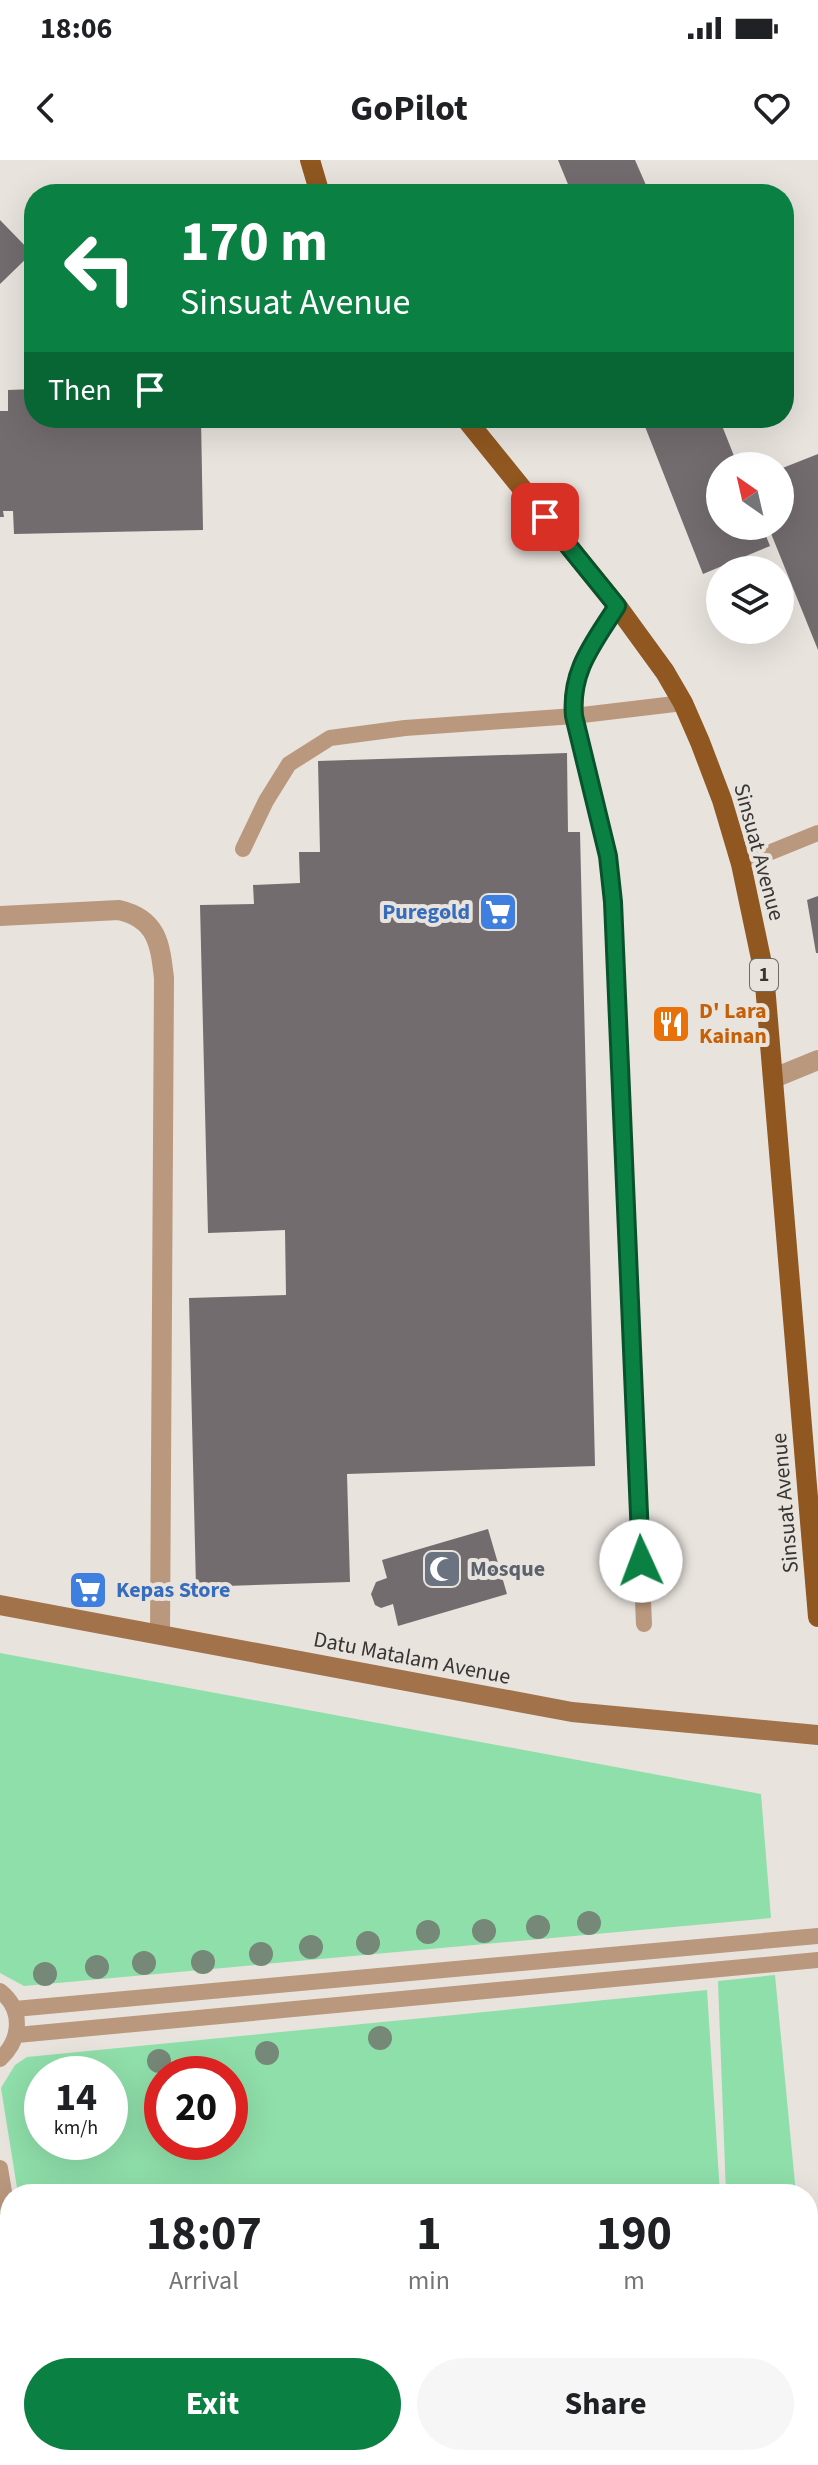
<!DOCTYPE html>
<html lang="en">
<head>
<meta charset="utf-8">
<style>
  body { margin:0; font-family:"Source Sans 3",sans-serif; background:#f6f6f6; color:#202124; height:100vh; display:flex; flex-direction:column; font-size:30px; white-space:nowrap }
  * { box-sizing:border-box; margin:0 }
  p { font-size:26px; color:#757577 }
  .icon { flex:none; width:44px; height:44px; fill:none; stroke:currentColor; stroke-width:2; stroke-linecap:round; stroke-linejoin:round }
  .map { position:relative; flex:1; overflow:hidden }
  .side { position:absolute; left:0px; top:2024px; width:818px; height:282px; display:flex; flex-direction:column; background:#fff; border-radius:32px 32px 0 0; box-shadow:0 8px 32px #0002 }
  .side>* { flex:none }
  .hud { position:absolute; left:24px; top:24px; width:770px; height:244px; border-radius:32px; box-shadow:0 8px 32px #0002; background:#0b8043; color:#fff; overflow:hidden }
  .needle { width:52px; rotate:326deg }
  .controls { position:absolute; left:706px; top:292px; display:grid; gap:16px }
  .controls a { display:grid; place-items:center; width:88px; height:88px; border-radius:50%; background:#fff; box-shadow:0 8px 32px #0002; font-size:40px }
  .speed { position:absolute; left:24px; top:1896px; display:flex; gap:16px; font-size:40px; font-weight:700; text-align:center }
  .speed>* { display:grid; place-content:center; width:104px; height:104px; border-radius:50%; background:#fff; box-shadow:0 8px 32px #0002; line-height:1 }
  .speed small { font-size:20px; font-weight:400 }
  .speed .limit { border:12px solid #d22; background:#fff; color:#111 }
  .pin { position:absolute; display:grid; place-items:center; width:68px; height:68px; color:#fff; margin:-34px; border-radius:16px; box-shadow:0 4px 12px #0006 }
  .me { position:absolute; width:88px; margin:-44px; rotate:358deg; stroke-linejoin:round; filter:drop-shadow(0 0 6px #0008) }
  .turn { display:flex; align-items:center; gap:28px; height:168px; padding:0 24px; font-size:36px }
  .turn .icon { width:104px; height:104px; stroke-width:2.5 }
  .turn b { display:block; font-size:56px; line-height:68px }
  .then { display:flex; align-items:center; height:76px; padding:0 24px; background:#0003; gap:16px; font-size:30px }
  .eta { display:flex; justify-content:space-evenly; align-items:center; height:136px; text-align:center }
  .eta b { font-size:48px; font-weight:700; line-height:56px }
  .primary-button { display:flex; gap:16px; margin-top:auto; padding:16px 24px }
  .primary-button a { flex:1; height:92px; border-radius:48px; background:#0b8043; color:#fff; font-size:32px; font-weight:700; line-height:92px; text-align:center }
  .primary-button a+a { background:#f6f6f6; color:#202124 }
  .status { display:flex; justify-content:space-between; align-items:center; height:56px; padding:0 40px; background:#fff; direction:ltr }
  .status svg { height:22px; fill:currentColor }
  header { display:flex; justify-content:space-between; align-items:center; height:104px; padding:0 24px; background:#fff; font-size:36px; font-weight:700 }
  .map>svg:first-child { display:block }
  .green { fill:#8fdfaa; fill-rule:evenodd }
  .building { fill:#736c6f }
  .lines { fill:none; stroke-linecap:round; stroke-linejoin:round }
  .service { stroke:#b9987e; stroke-width:16 }
  .minor { stroke:#b9987e; stroke-width:20 }
  .secondary { stroke:#a2724b; stroke-width:20 }
  .primary { stroke:#905720; stroke-width:20 }
  .tree { fill:#768878 }
  .route-casing { stroke:#07532c; stroke-width:20 }
  .route { stroke:#0b8043; stroke-width:14 }
  .labels { text-anchor:middle; dominant-baseline:central; stroke-width:8; stroke-linejoin:round; paint-order:stroke }
  .shield { fill:#e8e3dd; stroke:#6d6a67; stroke-width:2 }
  .shield-label { font-size:20px; font-weight:bold; fill:#383634 }
  .street-label { font-size:22px; fill:#383634; stroke:#e8e3dd }
  .shop-label { font-size:22px; font-weight:bold; fill:#366cbe; stroke:#e8e3dd; text-anchor:end }
  .food-label { font-size:22px; font-weight:bold; fill:#c56008; stroke:#e8e3dd; text-anchor:start }
  .worship-label { font-size:22px; font-weight:bold; fill:#5b616d; stroke:#e8e3dd; text-anchor:start }
</style>
</head>
<body>
<div class="status"><b>18:06</b><svg viewBox="0 0 49 12"><path d="M0 12V9h3v3zM5 12V6h3v6zM10 12V3h3v9zM15 12V0h3v12zM26 1h20v11H26zM47 4h2v5h-2z"/></svg></div>
<header><svg class="icon" aria-label="back" viewBox="0 0 24 24"><path d="M15 5l-7 7 7 7"/></svg>GoPilot<svg class="icon" aria-label="heart" viewBox="0 0 24 24"><path d="M12 20l-8-8c-3-5 5-10 8-4 3-6 11-1 8 4z"/></svg></header>
<div class="map">
<svg width="818" height="2305" viewBox="0 0 818 2305">
  <rect width="100%" height="100%" fill="#e8e3dd"/>
  <!-- green -->
  <path class="green" d="M0,1493l761,141 10,124 -747,68 -24,-13z
    M775,1815l21,219h-70l-8,-213z
    M707,1830l13,204h-702l-17,-106 14,-23 12,-8zM110,1914v68h-68v-68zM230,1914v68h-68v-68z
    M808,2156l9,94h-9z
    M59,2296h356l-73,9h-282z"/>
  <!-- building -->
  <path class="building" d="M558,0h77l14,32 -6,2h-71z
    M0,60l32,33 -32,31z
    M34,229v29h167l2,112 -189,4 -1,-23h-10l1,6h-4v-106h8v-21z
    M657,258h62l19,48h-18v60h42l8,20 -67,28 -59,-150z
    M818,294v196l-50,-124h12v-57z
    M567,593l1,79h12l15,634 -248,8 3,108 -154,5 -7,-289 97,-3 -1,-65 -77,3 -8,-328 54,-1 -1,-19 47,-2 -1,-31h21l-2,-91z
    M818,736v57h-2l-9,-53z
    M488,1369l19,65 -109,32 -5,-22 -12,4 -6,-3 -4,-11 5,-12 11,-4 -5,-18z"/>
  <g class="lines">
    <!-- service -->
    <path class="service" d="M617,446c-23,37 -47,64 -43,110l34,140 5,46 31,722
      M243,689l23,-48 23,-37 41,-26 75,-10 169,-12 109,-13
      M741,704l77,-31
      M0,1831c24,19 21,49 0,68
      M15,1849l803,-73
      M17,1875l801,-75
      M0,2008l10,60
      M0,2228l10,-13
      M42,2296l1,9"/>
    <!-- minor -->
    <path class="minor" d="M0,756l119,-6c38,9 41,33 45,68l-4,655
      M774,918l44,-18
      M808,2289l10,-2
      M705,2305l57,-9"/>
    <!-- secondary -->
    <path class="secondary" d="M0,1445l572,107 246,23"/>
    <!-- primary -->
    <path class="primary" d="M310,0l10,34
      M465,258l152,188 48,66 18,31 17,39 22,58 19,64 23,109 54,644"/>
  </g>
  <!-- trees -->
  <g class="tree">
    <circle cx="589" cy="1763" r="12"/>
    <circle cx="538" cy="1767" r="12"/>
    <circle cx="484" cy="1771" r="12"/>
    <circle cx="428" cy="1772" r="12"/>
    <circle cx="368" cy="1783" r="12"/>
    <circle cx="311" cy="1787" r="12"/>
    <circle cx="261" cy="1794" r="12"/>
    <circle cx="203" cy="1802" r="12"/>
    <circle cx="144" cy="1803" r="12"/>
    <circle cx="97" cy="1807" r="12"/>
    <circle cx="45" cy="1814" r="12"/>
    <circle cx="380" cy="1878" r="12"/>
    <circle cx="267" cy="1893" r="12"/>
    <circle cx="159" cy="1901" r="12"/>
  </g>
  <g class="lines">
    <!-- route casing -->
    <g class="route-casing">
      <path id="route" d="M545,357l72,89c-23,37 -47,64 -43,110l34,140 5,46 28,659"/>
    </g>
    <!-- route -->
    <use href="#route" class="route"/>
  </g>
  <!-- icons -->
  <defs>
    <g id="supermarket-square" transform="scale(2)"><rect x="-9" y="-9" width="18" height="18" rx="4" fill="#3f7fe0" stroke="#e8e3dd"/><path d="M-6-5.5h2.5l.6 2H6L4.5 2H-2.5L-4.4-4H-6ZM-1.5 3.2a1.3 1.3 0 1 0 .1 0ZM3 3.2a1.3 1.3 0 1 0 .1 0Z" fill="#fff"/></g>
    <g id="restaurant-square" transform="scale(2)"><rect x="-9" y="-9" width="18" height="18" rx="4" fill="#e8710a" stroke="#e8e3dd"/><path d="M-5-6h1v4h1v-4h1v4h1v-4h1v5L-1.5 .5V6h-2V.5L-5-1ZM5-6V6H3V1.5H1.5Q1.5-4 5-6Z" fill="#fff"/></g>
    <g id="mosque-square" transform="scale(2)"><rect x="-9" y="-9" width="18" height="18" rx="4" fill="#6b7280" stroke="#e8e3dd"/><path d="M3.5-4.9A6 6 0 1 0 3.5 4.9A5 5 0 1 1 3.5-4.9Z" fill="#fff"/></g>
  </defs>
  <g fill-rule="evenodd">
    <use href="#supermarket-square" x="498" y="752"/>
    <use href="#restaurant-square" x="671" y="864"/>
    <use href="#mosque-square" x="442" y="1409"/>
    <use href="#supermarket-square" x="88" y="1430"/>
  </g>
  <g class="labels">
    <!-- shield labels -->
    <rect class="shield" x="750" y="799" width="28" height="32" rx="6"/>
    <g class="shield-label">
      <text x="764" y="815">1</text>
    </g>
    <!-- street labels -->
    <g class="street-label">
      <text transform="translate(759 692) rotate(75)">Sinsuat Avenue</text>
      <text transform="translate(785 1343) rotate(-95)">Sinsuat Avenue</text>
      <text transform="translate(412 1498) rotate(11)">Datu Matalam Avenue</text>
    </g>
    <!-- shop labels -->
    <g class="shop-label">
      <text x="470" y="752">Puregold</text>
      <text x="116" y="1430" text-anchor="start">Kepas Store</text>
    </g>
    <!-- food labels -->
    <g class="food-label">
      <text x="699" y="851">D' Lara<tspan x="699" dy="25">Kainan</tspan></text>
    </g>
    <!-- worship labels -->
    <g class="worship-label">
      <text x="470" y="1409">Mosque</text>
    </g>
  </g>
</svg>
<div class="controls">
<a><svg class="needle" viewBox="-14 -14 28 28"><path d="M0-13l5 13h-10z" fill="#e53935"/><path d="M0 13l5-13h-10z" fill="#757577"/></svg></a>
<a><svg class="icon" aria-label="layers" viewBox="0 0 24 24"><path d="M12 4l9 5-9 5-9-5zM3 14l9 5 9-5"/></svg></a>
</div>
<div class="speed"><div>14<small>km/h</small></div><div class="limit">20</div></div>
<div class="pin" style="left:545px;top:357px;background:#d93025"><svg class="icon" aria-label="arrive" viewBox="0 0 24 24"><path d="M6 21V4h12l-3 4 3 4H6"/></svg></div>
<svg class="me" style="left:641px;top:1401px" viewBox="-20 -20 40 40"><circle r="19" fill="#fff"/><path d="M0-13L10 11 0 6-10 11z" fill="#0b8043"/></svg>
<div class="hud">
<div class="turn"><svg class="icon" aria-label="left" viewBox="0 0 24 24"><path d="M17 20v-9H6M10 6l-5 5 5 5"/></svg><div><b>170 m</b>Sinsuat Avenue</div></div>
<div class="then">Then<svg class="icon" aria-label="arrive" viewBox="0 0 24 24"><path d="M6 21V4h12l-3 4 3 4H6"/></svg></div>
</div>
<section class="side">
<div class="eta">
<div><b>18:07</b><p>Arrival</p></div>
<div><b>1</b><p>min</p></div>
<div><b>190</b><p>m</p></div>
</div>
<div class="primary-button"><a>Exit</a><a>Share</a></div>
</section>
</div>
</body>
</html>
